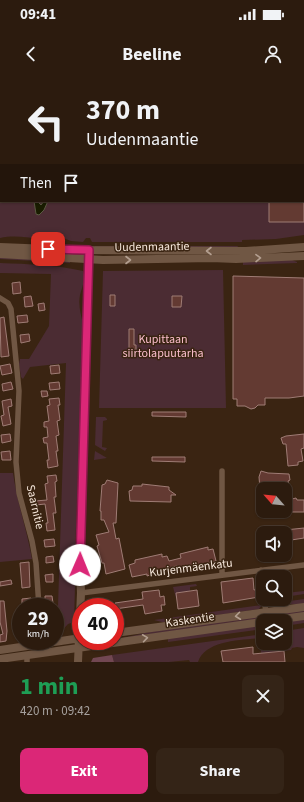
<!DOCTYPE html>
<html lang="en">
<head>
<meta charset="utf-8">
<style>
  body { margin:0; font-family:"Source Sans 3",sans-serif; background:#342417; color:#f1f3f6; height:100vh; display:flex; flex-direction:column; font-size:15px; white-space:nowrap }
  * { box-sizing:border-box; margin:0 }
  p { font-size:13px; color:#a6a19e }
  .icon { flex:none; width:22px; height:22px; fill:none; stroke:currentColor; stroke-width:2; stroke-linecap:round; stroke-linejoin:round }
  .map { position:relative; height:582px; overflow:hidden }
  .details { display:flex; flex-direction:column; background:#2c1b0e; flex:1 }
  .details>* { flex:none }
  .banner { position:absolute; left:0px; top:0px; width:304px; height:122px; box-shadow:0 1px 3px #0004,0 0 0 1px #48392e; background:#2c1b0e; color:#f1f3f6; overflow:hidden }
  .needle { width:26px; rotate:297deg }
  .tools { position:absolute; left:256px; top:402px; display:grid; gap:8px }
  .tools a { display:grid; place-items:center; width:36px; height:36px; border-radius:8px; background:#2c1b0e; box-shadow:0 1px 3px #0004,0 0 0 1px #48392e; font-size:20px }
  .speed { position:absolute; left:12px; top:518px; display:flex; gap:8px; font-size:20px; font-weight:700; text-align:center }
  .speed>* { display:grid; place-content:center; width:52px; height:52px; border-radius:50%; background:#2c1b0e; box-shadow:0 1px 3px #0004,0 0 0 1px #48392e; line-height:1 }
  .speed small { font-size:10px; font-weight:400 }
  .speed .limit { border:6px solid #d22; background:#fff; color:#111 }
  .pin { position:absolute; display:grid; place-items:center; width:34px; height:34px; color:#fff; margin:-17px; border-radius:8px; box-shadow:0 2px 6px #0006 }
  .me { position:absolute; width:44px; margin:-22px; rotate:1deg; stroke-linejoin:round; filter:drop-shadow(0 0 3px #0008) }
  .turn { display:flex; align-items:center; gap:14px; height:84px; padding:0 20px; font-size:18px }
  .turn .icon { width:52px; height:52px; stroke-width:2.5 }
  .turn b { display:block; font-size:28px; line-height:34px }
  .then { display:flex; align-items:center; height:38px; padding:0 20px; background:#0003; gap:8px; font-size:15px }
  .round { display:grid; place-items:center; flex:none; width:42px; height:42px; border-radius:8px; background:#342417 }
  .head { display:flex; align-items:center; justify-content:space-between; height:68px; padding:0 20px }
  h1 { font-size:24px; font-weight:700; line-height:30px; color:#1e9e55 }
  .action { display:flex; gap:8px; margin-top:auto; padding:8px 20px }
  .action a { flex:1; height:46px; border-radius:8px; background:#db2777; color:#fff; font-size:16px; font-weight:700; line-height:46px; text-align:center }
  .action a+a { background:#342417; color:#f1f3f6 }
  .status { display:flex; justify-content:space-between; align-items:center; height:28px; padding:0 20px; background:#2c1b0e; direction:ltr }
  .status svg { height:11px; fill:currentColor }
  header { display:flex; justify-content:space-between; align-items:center; height:52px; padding:0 20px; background:#2c1b0e; font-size:18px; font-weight:700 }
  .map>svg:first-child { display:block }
  .green { fill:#4b2c33; fill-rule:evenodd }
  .forest { fill:#724752 }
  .water { fill:#191c00; stroke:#5b5942 }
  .building { fill:#633a32; stroke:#9f7c75 }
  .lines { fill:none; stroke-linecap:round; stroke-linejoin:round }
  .street { stroke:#705744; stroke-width:5.5 }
  .secondary { stroke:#705744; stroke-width:8 }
  .oneway { stroke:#b39f90 }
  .route-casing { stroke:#8e194d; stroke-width:10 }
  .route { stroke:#db2777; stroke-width:7 }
  .labels { text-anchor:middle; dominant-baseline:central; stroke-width:3; stroke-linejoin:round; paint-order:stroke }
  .street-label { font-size:12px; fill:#f6e7db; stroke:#3a2412 }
  .park-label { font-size:12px; fill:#fbbecc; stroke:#3a2412 }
</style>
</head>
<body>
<div class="status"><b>09:41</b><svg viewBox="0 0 49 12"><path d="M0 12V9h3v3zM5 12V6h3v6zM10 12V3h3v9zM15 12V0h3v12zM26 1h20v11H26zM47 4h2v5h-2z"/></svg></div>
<header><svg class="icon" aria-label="back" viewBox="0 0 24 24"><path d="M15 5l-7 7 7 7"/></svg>Beeline<svg class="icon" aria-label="person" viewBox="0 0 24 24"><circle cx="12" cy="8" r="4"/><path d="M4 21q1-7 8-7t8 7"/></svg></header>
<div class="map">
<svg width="304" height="582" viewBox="0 0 304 582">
  <rect width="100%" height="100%" fill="#3a2412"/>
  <!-- green -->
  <path class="green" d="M0,0h304v155l-28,4 -34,1v2h-150l-2,-4h-4l-3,4 -12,-1 -8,-3h-4l7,3h-21l-2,-3h-4v1c-13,-2 -26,-4 -39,-1zM1,1h302v120h-302z
    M95,166h143l-1,2 -142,-1z
    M0,177l70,4v2l-70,-4z
    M292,180l5,2v1l-54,2v-3z
    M0,183c28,1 56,2 83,8 3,9 -1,16 -3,24 -2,10 1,20 3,29l-8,232 -4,10 1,13 3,7 -1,36 -6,2 -11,12 9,-273 -36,4 -7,12 -2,-2 -2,-13 1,-5h9l20,-33 2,-52 -51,-1z
    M223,190l3,138h-127l4,-137z
    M96,337h9l2,2v1l-4,1 -1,26 5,1 -2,3 -10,-6z
    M95,371l12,7 -13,2z
    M0,393h13c4,29 14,57 19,86l-32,3z
    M196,504l1,2 -7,1v4l-14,2 1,5h-1l-3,-11z
    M304,511v3l-19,3v-4z
    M304,519v5l-33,1 -2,-1z
    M262,525l-3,4 -89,13h-8l-8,-2z
    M304,530v3l-186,26 36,-8z
    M304,539v4l-19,3v-5z
    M263,544v5l-95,13v-4z
    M304,548v20l-7,-1 -5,1 -1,2 -30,3 -1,-15c-19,2 -55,2 -62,24h-8l-1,-2 -20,2h-55l-2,-7 151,-21v9h22v-12z"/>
  <!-- forest -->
  <path class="forest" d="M112,575l2,7h-23l2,-4z"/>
  <!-- water -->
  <path class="water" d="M34,121h3l4,4 3,-4h4l-4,9 -5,5 -3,-1z"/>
  <!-- building -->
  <path class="building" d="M269,121h35v21h-35z
    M233,196l71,2v118l-15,2h-24v7h-7l-3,3 -4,1 -6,-3h-8v-7h-4z
    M20,202l1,11 -8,1 -1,-11z
    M110,215h5v11h-5z
    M31,216l2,10 -8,1 -1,-10z
    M172,216h10l-1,11h-9z
    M44,223l1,7 -6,1 -1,-7z
    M27,235l1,7 -10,1 -1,-7z
    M4,237l5,39 -8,1 -1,-39z
    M129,249h5v16h2v5h-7z
    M29,254l1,7 -9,2 -1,-8z
    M10,284l2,9 -10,2 -2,-9z
    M59,285l1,8 -9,1 -1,-8z
    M11,302l2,7 -10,2 -1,-7z
    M59,302l1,7 -10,1 -1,-7z
    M41,311h6l1,5 -6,1z
    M59,318l1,7h-2l2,15 -3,1 2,14 -3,1 2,15h-2l2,15 -10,2 -1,-8h2l-2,-17h-3l-1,-5 5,-1 -1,-10h-3v-5l5,-1 -2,-15 3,-1 -1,-6z
    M11,319l1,7 -4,1 3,17 -8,2 -2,-10 3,-1 -2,-14z
    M152,332h34v5l-34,-1z
    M10,354l1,7 -9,2 -1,-8z
    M304,354v14l-3,1 2,12 -5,1v3l-10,1 -2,-22h-3l-2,-6 5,-2z
    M10,371l1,9h-9l-1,-8z
    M152,377h33v5l-33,-1z
    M261,391l7,2 21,1 1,6 -2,1 1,4 -14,2v2h-15l-1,-12z
    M56,395l1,6 -2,1 1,15h-2l2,16h-3l2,17 -8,1 -1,-8h2l-3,-19 -9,1 -1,-4 12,-1 -2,-16 3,-1 -1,-7z
    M107,400l11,3 -2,40h-3l3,16 3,-1 6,31 -19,5 -2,-11h-2l-5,-17 2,-1 -3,-10 13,-3 -5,-12h-3v-9h-1l2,-26 3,-1z
    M142,404l27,3v3l7,5h-5v7l-41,-1 -1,-10 3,-1 1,-4h9z
    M285,417h6l1,2 4,-1 1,2h7v12h-19z
    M263,431h15l-6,5 -9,1z
    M304,448v10l-19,3v-11z
    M54,459l1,7 -10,1 -1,-7z
    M208,467v3l5,-1 3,12 -14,4v2l-9,2v-2l-15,4 -1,-5 -21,5v2l-9,3v-2l-15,3 -3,-12 6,-2v-3l27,-6v3l5,-1 2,5 12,-3 -1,-4z
    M53,476l1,6 -8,1v-6z
    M29,482l1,25 -8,1 -2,-25z
    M53,494v8h-7l-1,-7z
    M253,498l1,12 4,-1 1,8 -36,6 -2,-21z
    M11,500l1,4 -12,2v-4z
    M159,510l1,7 4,-1 1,9h-4l1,6 -17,3 -2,-9 -28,4v-6l28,-4 -1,-7z
    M197,510l2,16 -21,3 -2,-16z
    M45,516h7l1,7 -8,1z
    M31,518v8l-9,1v-8z
    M0,521h4l3,30 -1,10 -6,1v-7l3,-1 -3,-12z
    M253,567v7l31,-3 1,11h-62l-2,-11z"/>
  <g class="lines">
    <!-- street -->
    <path class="street" d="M0,218l8,5 3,6 8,82 -3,71 3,31 13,48 4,22 3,44
      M222,391v104
      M261,490l2,14
      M81,513l223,-28
      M264,519l2,13
      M27,582v-7"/>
    <!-- secondary -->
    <path class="secondary" d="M0,167l75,3 171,1 58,-4
      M0,174l103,6 108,-2 25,1 68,-3
      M115,553l189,-26
      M0,570l81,-12
      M0,579l304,-43
      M78,582l3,-69 -1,-28 9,-315"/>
  </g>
  <!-- one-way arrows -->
  <defs><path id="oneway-chevron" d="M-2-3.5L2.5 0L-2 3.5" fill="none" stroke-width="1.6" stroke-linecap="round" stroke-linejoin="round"/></defs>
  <g class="oneway">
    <use href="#oneway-chevron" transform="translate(209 171) rotate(-180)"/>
    <use href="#oneway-chevron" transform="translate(258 178) rotate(-1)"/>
    <use href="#oneway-chevron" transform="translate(128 180)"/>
    <use href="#oneway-chevron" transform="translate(238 536) rotate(173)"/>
    <use href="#oneway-chevron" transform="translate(145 558) rotate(-8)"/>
  </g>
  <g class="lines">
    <!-- route casing -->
    <g class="route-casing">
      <path id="route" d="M48,169l41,1 -9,315"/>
    </g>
    <!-- route -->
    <use href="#route" class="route"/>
  </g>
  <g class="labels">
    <!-- street labels -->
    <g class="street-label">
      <text transform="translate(152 167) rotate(-1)">Uudenmaantie</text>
      <text transform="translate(35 427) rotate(77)">Saarnitie</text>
      <text transform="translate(191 488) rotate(-7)">Kurjenmäenkatu</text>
      <text transform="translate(190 540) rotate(-8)">Kaskentie</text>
    </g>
    <!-- park labels -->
    <g class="park-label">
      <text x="163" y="259">Kupittaan<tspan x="163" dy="14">siirtolapuutarha</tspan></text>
    </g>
  </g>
</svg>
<div class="tools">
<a><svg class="needle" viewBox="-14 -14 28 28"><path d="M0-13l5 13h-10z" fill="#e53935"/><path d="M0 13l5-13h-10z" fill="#a6a19e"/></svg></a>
<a><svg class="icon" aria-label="sound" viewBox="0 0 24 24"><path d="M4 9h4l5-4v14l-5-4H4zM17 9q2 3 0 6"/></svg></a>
<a><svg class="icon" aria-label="search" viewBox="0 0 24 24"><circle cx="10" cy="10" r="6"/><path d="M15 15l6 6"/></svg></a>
<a><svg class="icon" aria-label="layers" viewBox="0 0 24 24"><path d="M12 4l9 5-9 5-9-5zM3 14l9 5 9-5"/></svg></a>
</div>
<div class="speed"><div>29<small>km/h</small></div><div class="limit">40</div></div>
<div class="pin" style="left:48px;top:169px;background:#d93025"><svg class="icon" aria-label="arrive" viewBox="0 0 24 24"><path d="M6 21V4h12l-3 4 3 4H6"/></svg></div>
<svg class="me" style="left:80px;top:485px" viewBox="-20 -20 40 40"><circle r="19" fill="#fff"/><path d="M0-13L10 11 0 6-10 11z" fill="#db2777"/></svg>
<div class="banner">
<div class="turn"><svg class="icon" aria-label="left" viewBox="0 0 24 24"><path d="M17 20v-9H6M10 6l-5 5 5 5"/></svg><div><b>370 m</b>Uudenmaantie</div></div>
<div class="then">Then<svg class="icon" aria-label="arrive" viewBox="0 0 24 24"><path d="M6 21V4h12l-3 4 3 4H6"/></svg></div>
</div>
</div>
<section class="details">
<div class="head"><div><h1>1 min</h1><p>420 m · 09:42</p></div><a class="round"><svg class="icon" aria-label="close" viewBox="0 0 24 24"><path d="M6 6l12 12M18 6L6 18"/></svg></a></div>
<div class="action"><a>Exit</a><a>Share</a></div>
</section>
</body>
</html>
